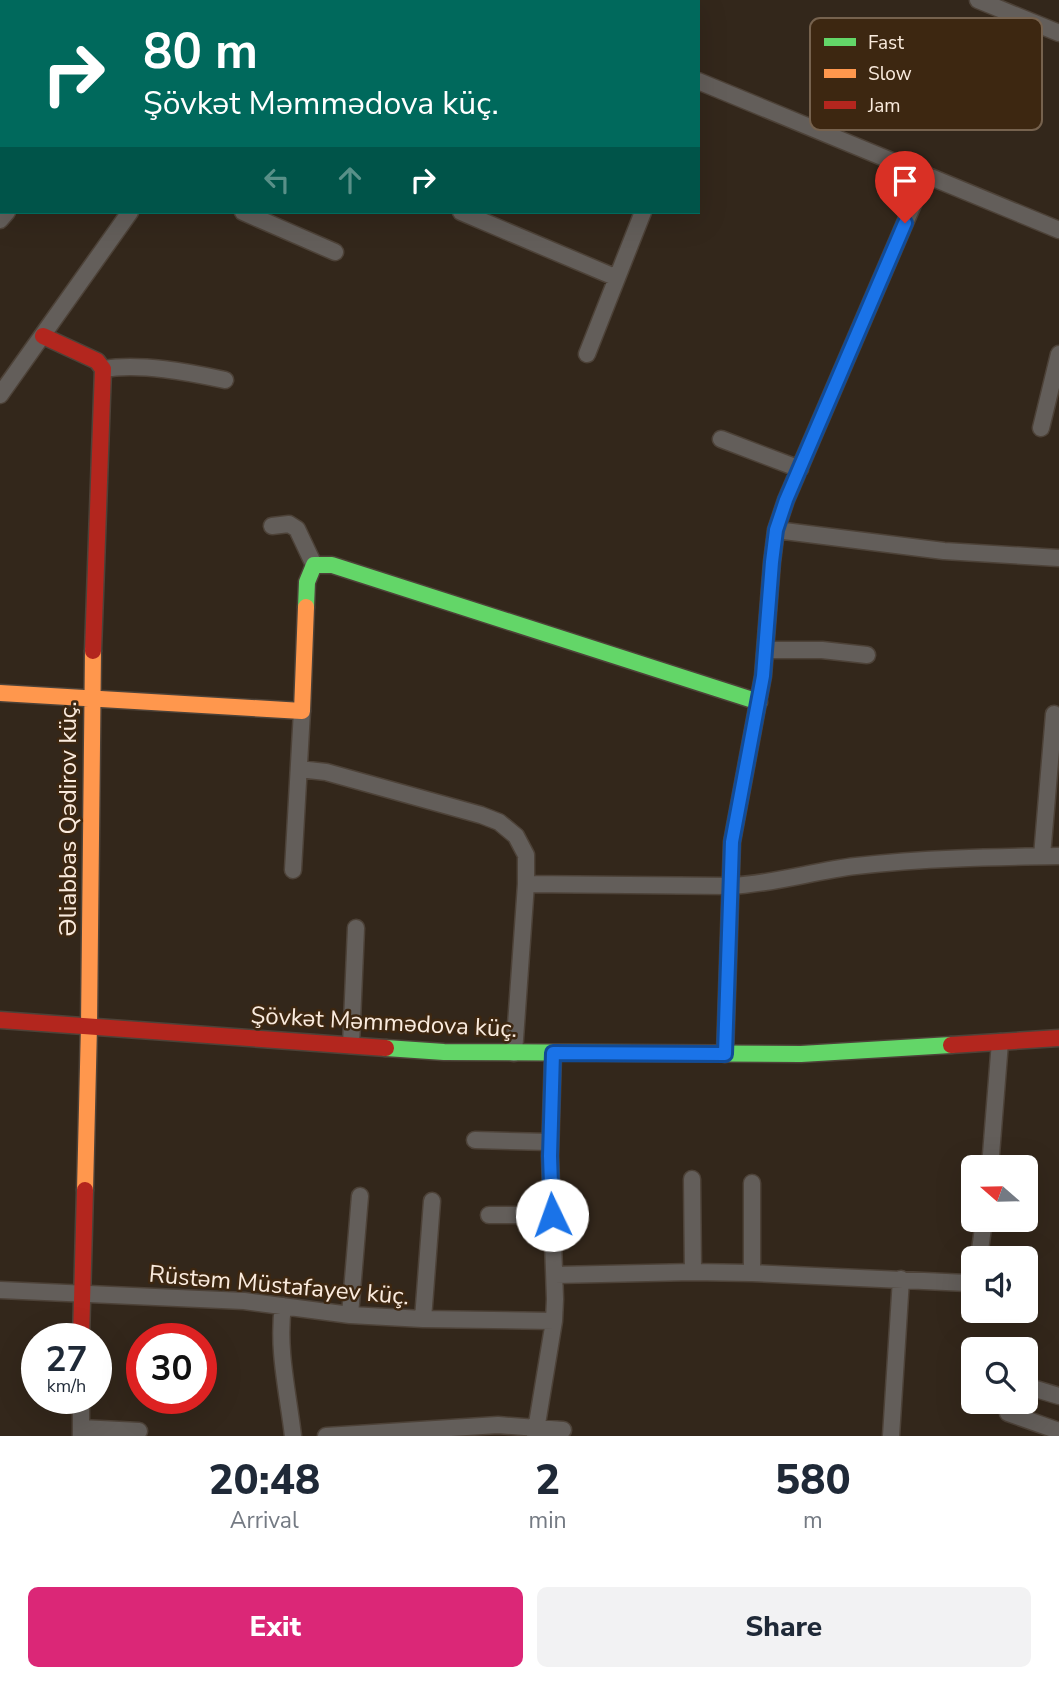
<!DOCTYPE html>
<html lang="en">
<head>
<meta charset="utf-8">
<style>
  body { margin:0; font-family:"Nunito Sans",sans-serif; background:#f2f2f3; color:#1f2937; height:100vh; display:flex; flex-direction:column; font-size:26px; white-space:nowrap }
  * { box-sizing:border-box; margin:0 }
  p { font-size:23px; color:#747a83 }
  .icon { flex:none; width:38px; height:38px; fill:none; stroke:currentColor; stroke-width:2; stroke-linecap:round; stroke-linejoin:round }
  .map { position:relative; height:1436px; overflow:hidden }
  .side { display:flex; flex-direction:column; background:#fff; flex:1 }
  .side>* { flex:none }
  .top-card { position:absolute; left:0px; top:0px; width:700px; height:214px; box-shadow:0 7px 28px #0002; background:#00695c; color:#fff; overflow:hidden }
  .needle { width:46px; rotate:290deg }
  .fabs { position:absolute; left:961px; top:1155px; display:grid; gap:14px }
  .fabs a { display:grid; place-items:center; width:77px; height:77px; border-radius:10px; background:#fff; box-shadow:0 7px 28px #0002; font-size:35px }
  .speed { position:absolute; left:21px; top:1323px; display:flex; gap:14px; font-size:35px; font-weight:700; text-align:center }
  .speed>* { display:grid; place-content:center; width:91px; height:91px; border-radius:50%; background:#fff; box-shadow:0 7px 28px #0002; line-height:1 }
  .speed small { font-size:18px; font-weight:400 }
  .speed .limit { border:10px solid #d22; background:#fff; color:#111 }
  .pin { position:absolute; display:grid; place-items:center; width:60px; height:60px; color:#fff; margin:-72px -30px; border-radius:50% 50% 50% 0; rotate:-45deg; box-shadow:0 0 7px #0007 }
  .pin .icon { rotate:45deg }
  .me { position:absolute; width:77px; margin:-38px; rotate:357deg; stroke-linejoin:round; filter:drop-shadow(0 0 5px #0008) }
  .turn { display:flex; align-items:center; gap:24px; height:147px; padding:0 28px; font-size:32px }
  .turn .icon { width:91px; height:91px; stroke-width:2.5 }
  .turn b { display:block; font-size:49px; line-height:60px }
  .lanes { display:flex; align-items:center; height:66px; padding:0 28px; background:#0003; justify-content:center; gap:35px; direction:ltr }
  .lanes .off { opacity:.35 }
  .eta { display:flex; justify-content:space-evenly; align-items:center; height:119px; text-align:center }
  .eta b { font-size:42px; font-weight:800; line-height:49px }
  .action { display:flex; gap:14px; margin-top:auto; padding:14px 28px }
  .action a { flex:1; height:80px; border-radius:10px; background:#db2777; color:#fff; font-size:28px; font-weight:800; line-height:80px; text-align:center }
  .action a+a { background:#f2f2f3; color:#1f2937 }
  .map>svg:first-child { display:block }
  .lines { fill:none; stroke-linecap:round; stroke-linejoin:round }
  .street-casing { stroke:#4d4238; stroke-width:19 }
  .fast-casing { stroke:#4d4238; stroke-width:19 }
  .slow-casing { stroke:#4d4238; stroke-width:19 }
  .jam-casing { stroke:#4d4238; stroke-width:19 }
  .street { stroke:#635e5a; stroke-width:16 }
  .fast { stroke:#63d668; stroke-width:16 }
  .slow { stroke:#ff974d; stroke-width:16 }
  .jam { stroke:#b3261e; stroke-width:16 }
  .route-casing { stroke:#114b97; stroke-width:18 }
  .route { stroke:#1a73e8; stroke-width:12 }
  .labels { text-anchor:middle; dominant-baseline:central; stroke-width:5; stroke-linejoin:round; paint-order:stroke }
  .street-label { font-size:24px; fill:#faebde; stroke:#3d2711 }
  .key { fill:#3d2711; stroke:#76624e; stroke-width:2 }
  .key-label { font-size:19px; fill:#faebde }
</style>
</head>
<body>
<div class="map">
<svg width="1059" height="1436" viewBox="0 0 1059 1436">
  <rect width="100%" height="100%" fill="#33271b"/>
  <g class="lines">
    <!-- street casing -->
    <g class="street-casing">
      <path id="street" d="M156,0l1,2
        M494,0l5,2
        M978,0l81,33
        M76,2l1,-2
        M617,2l1,-2
        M698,81l361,149
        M0,95l2,-3
        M243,212l92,40
        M461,212l156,66
        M0,220l7,-8
        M587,354l56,-142
        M103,369c38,-6 85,3 122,11
        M0,395l130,-183
        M1041,428l18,-74
        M721,439l79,30
        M272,526l17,-2 8,5 17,36
        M776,530l168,21 115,7
        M766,650h56l45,5
        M299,769l27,3 155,43 18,7 17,14 10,19v29l-12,169
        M1042,856l12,-142
        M293,870l9,-159
        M526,884l204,2c43,-2 84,-15 126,-20 67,-8 136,-9 203,-10
        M351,1045l5,-117
        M725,1054l7,-212 31,-166 9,-114 4,-32 10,-30 140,-326
        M475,1140l75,2
        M990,1167l10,-125
        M692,1179l1,93
        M752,1183v90
        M489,1215h63
        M979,1258l5,-38
        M555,1275l138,-3 59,1 215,10 6,-6
        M0,1290l244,11 106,14 73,4 131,2
        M283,1306c-6,43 5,87 10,130
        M350,1315l10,-119
        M423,1319l9,-118
        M1026,1386l33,10
        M81,1398v38
        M1008,1413l51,18
        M81,1428l58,3
        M326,1436l172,-11 65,5
        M535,1436l19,-115 1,-22 -5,-143 3,-103
        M891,1436l10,-157"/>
    </g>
    <!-- fast casing -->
    <g class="fast-casing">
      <path id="fast" d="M306,607l1,-25 7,-17h18l427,137
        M386,1048l58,4 357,2 150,-9"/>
    </g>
    <!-- slow casing -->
    <g class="slow-casing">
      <path id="slow" d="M0,693l302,18 4,-104
        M85,1190l4,-164 4,-375"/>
    </g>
    <!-- jam casing -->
    <g class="jam-casing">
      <path id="jam" d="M43,336l54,25 6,8 -10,282
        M0,1020l386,28
        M951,1045l108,-7
        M81,1339l4,-149"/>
    </g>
    <!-- street -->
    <use href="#street" class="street"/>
    <!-- fast -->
    <use href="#fast" class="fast"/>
    <!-- slow -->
    <use href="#slow" class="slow"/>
    <!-- jam -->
    <use href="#jam" class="jam"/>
  </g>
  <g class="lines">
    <!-- route casing -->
    <g class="route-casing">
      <path id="route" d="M552,1215l-2,-59 3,-103 172,1 7,-212 31,-166 9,-114 4,-32 10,-30 119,-277"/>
    </g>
    <!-- route -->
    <use href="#route" class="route"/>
  </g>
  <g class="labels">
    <!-- street labels -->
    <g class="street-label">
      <text transform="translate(68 819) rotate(-90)">Əliabbas Qədirov küç.</text>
      <text transform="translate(384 1022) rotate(3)">Şövkət Məmmədova küç.</text>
      <text transform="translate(279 1285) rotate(5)">Rüstəm Müstafayev küç.</text>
    </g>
  </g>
  <!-- legend -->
  <rect x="810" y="18" width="232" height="112" rx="10" class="key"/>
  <rect x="824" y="38" width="32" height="8" fill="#63d668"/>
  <rect x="824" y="69" width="32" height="9" fill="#ff974d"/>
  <rect x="824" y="101" width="32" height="8" fill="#b3261e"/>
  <g class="key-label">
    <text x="868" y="49">Fast</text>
    <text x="868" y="80">Slow</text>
    <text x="868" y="112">Jam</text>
  </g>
</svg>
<div class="fabs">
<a><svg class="needle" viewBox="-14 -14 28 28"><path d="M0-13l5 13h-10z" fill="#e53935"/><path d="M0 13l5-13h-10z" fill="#747a83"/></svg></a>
<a><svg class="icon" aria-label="sound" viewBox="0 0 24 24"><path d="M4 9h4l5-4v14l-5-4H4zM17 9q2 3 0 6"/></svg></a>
<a><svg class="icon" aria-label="search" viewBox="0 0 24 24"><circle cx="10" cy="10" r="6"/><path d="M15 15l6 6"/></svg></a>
</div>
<div class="speed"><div>27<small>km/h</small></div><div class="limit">30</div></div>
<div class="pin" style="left:905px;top:223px;background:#d93025"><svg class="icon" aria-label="arrive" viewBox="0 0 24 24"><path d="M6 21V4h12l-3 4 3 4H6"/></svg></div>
<svg class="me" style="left:552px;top:1215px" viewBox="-20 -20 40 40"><circle r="19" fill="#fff"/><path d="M0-13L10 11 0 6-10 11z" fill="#1a73e8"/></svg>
<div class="top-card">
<div class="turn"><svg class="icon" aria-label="right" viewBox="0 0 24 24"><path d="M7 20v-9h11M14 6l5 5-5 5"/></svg><div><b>80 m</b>Şövkət Məmmədova küç.</div></div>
<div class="lanes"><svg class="icon off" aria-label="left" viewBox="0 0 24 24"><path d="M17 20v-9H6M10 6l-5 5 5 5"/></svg><svg class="icon off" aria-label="ahead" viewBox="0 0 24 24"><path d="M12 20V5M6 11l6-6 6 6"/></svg><svg class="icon" aria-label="right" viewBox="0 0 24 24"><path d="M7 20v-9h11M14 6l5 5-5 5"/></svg></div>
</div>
</div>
<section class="side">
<div class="eta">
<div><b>20:48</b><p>Arrival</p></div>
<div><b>2</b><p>min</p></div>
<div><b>580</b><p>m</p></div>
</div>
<div class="action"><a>Exit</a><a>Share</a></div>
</section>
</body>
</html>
